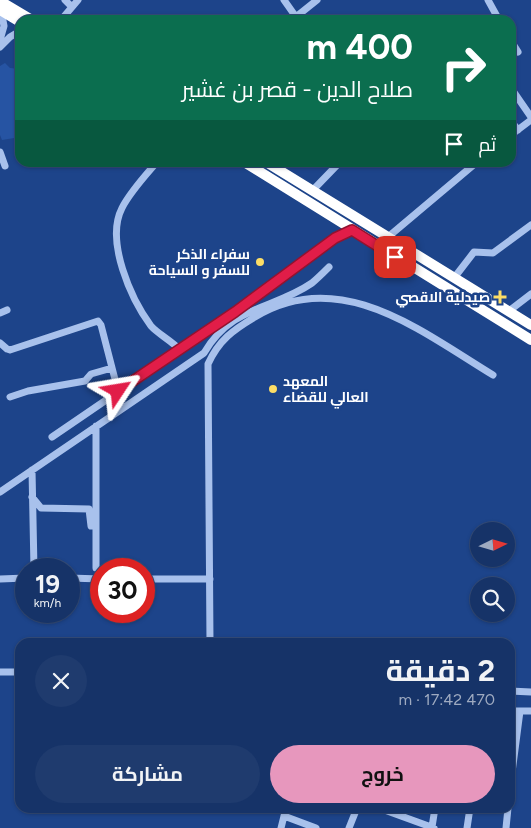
<!DOCTYPE html>
<html lang="ar">
<head>
<meta charset="utf-8">
<style>
  body { margin:0; font-family:Figtree,Cairo,sans-serif; background:#1f3b6e; color:#f1f3f6; direction:rtl; height:100vh; display:flex; flex-direction:column; font-size:19px; white-space:nowrap }
  * { box-sizing:border-box; margin:0 }
  p { font-size:16px; color:#9eaac0 }
  .icon { flex:none; width:28px; height:28px; fill:none; stroke:currentColor; stroke-width:2; stroke-linecap:round; stroke-linejoin:round }
  .map { position:relative; flex:1; overflow:hidden; direction:ltr }
  .details { position:absolute; left:15px; top:638px; width:500px; height:175px; display:flex; flex-direction:column; background:#163368; border-radius:15px; box-shadow:0 1px 4px #0004,0 0 0 1px #354e7c; direction:rtl }
  .details>* { flex:none }
  .top-card { position:absolute; left:15px; top:15px; width:501px; height:152px; border-radius:15px; box-shadow:0 1px 4px #0004,0 0 0 1px #354e7c; direction:rtl; background:#0b6e4f; color:#fff; overflow:hidden }
  .needle { width:32px; rotate:85deg }
  .buttons { position:absolute; left:470px; top:522px; display:grid; gap:10px }
  .buttons a { display:grid; place-items:center; width:45px; height:45px; border-radius:50%; background:#163368; box-shadow:0 1px 4px #0004,0 0 0 1px #354e7c; font-size:25px }
  .speed { position:absolute; left:15px; top:558px; display:flex; gap:10px; font-size:25px; font-weight:700; text-align:center }
  .speed>* { display:grid; place-content:center; width:65px; height:65px; border-radius:50%; background:#163368; box-shadow:0 1px 4px #0004,0 0 0 1px #354e7c; line-height:1 }
  .speed small { font-size:12px; font-weight:400 }
  .speed .limit { border:8px solid #d22; background:#fff; color:#111 }
  .pin { position:absolute; display:grid; place-items:center; width:42px; height:42px; color:#fff; margin:-21px; border-radius:10px; box-shadow:0 2px 8px #0006 }
  .me { position:absolute; width:55px; margin:-28px; rotate:57deg; stroke-linejoin:round; filter:drop-shadow(0 0 4px #0008) }
  .turn { display:flex; align-items:center; gap:18px; height:105px; padding:0 20px; font-size:22px }
  .turn .icon { width:65px; height:65px; stroke-width:2.5 }
  .turn b { display:block; font-size:35px; line-height:42px }
  .then { display:flex; align-items:center; height:48px; padding:0 20px; background:#0003; gap:10px; font-size:19px }
  .round { display:grid; place-items:center; flex:none; width:52px; height:52px; border-radius:26px; background:#1f3b6e }
  .summary { display:flex; align-items:center; justify-content:space-between; height:85px; padding:0 20px }
  h1 { font-size:30px; font-weight:700; line-height:38px }
  .button { display:flex; gap:10px; margin-top:auto; padding:10px 20px }
  .button a { flex:1; height:58px; border-radius:30px; background:#e797bd; color:#111; font-size:20px; font-weight:700; line-height:58px; text-align:center }
  .button a+a { background:#1f3b6e; color:#f1f3f6 }
  .map>svg:first-child { display:block }
  .green { fill:#2654a3 }
  .lines { fill:none; stroke-linecap:round; stroke-linejoin:round }
  .minor { stroke:#a8c1ec; stroke-width:7 }
  .highway { stroke:#fff; stroke-width:10 }
  .route-casing { stroke:#92132f; stroke-width:12 }
  .route { stroke:#e11d48; stroke-width:9 }
  .poi-dot { fill:#fcdd66; stroke:#1d448a; stroke-width:2 }
  .labels { text-anchor:middle; dominant-baseline:central; stroke-width:5; stroke-linejoin:round; paint-order:stroke }
  .poi-label { font-size:14px; font-weight:bold; fill:#fff; stroke:#1d448a; text-anchor:end }
</style>
</head>
<body>
<div class="map">
<svg width="531" height="828" viewBox="0 0 531 828">
  <rect width="100%" height="100%" fill="#1d448a"/>
  <!-- green -->
  <path class="green" d="M5,63l5,5 10,1v68l-18,3 -2,-5v-69z"/>
  <g class="lines">
    <!-- minor -->
    <path class="minor" d="M65,0l7,7
      M284,0l12,17
      M488,0l11,20
      M61,20l17,-20
      M292,20l25,-20
      M0,40l4,-14 -3,-16
      M511,41l7,11
      M0,47l10,-10 10,-6
      M511,88l20,29
      M511,121l7,9
      M511,135l20,-15
      M0,152l5,14
      M157,162c-12,14 -27,30 -35,46 -17,33 9,91 29,118 7,8 21,15 29,24
      M312,191l28,-29
      M388,237l89,-75
      M454,278l20,-26 19,1 38,-28
      M509,311l22,-17
      M0,313l7,-3
      M0,343l7,6 3,1 88,-29 3,4 17,66
      M10,397l18,-6 57,-10 6,-7 21,-6
      M52,437l183,-125 100,-74 16,-9
      M32,470l2,99
      M0,492l204,-139c28,-48 69,-43 108,-70 6,-5 12,-11 17,-16
      M32,497l9,11 48,1 2,17
      M96,568v-142
      M69,578l32,1
      M0,579l26,-1
      M144,579h66
      M210,642l-2,-278c11,-24 25,-34 47,-47 85,-52 167,15 238,58
      M0,672h20
      M510,691l21,1
      M510,711h21
      M510,788l10,-77
      M379,808l55,20
      M284,816l32,12
      M432,827l3,-19
      M281,828l5,-20
      M349,828l8,-20
      M467,828l3,-20
      M506,828l2,-20"/>
    <!-- highway -->
    <path class="highway" d="M0,1l32,19
      M0,10l20,12
      M244,162l287,178
      M266,162l265,163"/>
  </g>
  <g class="lines">
    <!-- route casing -->
    <g class="route-casing">
      <path id="route" d="M118,391l117,-79 100,-74 17,-8 43,27"/>
    </g>
    <!-- route -->
    <use href="#route" class="route"/>
  </g>
  <!-- markers -->
  <g class="poi-dot">
    <circle cx="260" cy="262" r="5"/>
    <path d="M497.5 289.5h5v5h5v5h-5v5h-5v-5h-5v-5h5z"/>
    <circle cx="273" cy="389" r="5"/>
  </g>
  <g class="labels">
    <!-- poi labels -->
    <g class="poi-label">
      <text x="250" y="254">سفراء الذكر<tspan x="250" dy="16">للسفر و السياحة</tspan></text>
      <text x="490" y="297">صيدلية الاقصي</text>
      <text x="283" y="381" text-anchor="start">المعهد<tspan x="283" dy="16">العالي للقضاء</tspan></text>
    </g>
  </g>
</svg>
<div class="buttons">
<a><svg class="needle" viewBox="-14 -14 28 28"><path d="M0-13l5 13h-10z" fill="#e53935"/><path d="M0 13l5-13h-10z" fill="#9eaac0"/></svg></a>
<a><svg class="icon" aria-label="search" viewBox="0 0 24 24"><circle cx="10" cy="10" r="6"/><path d="M15 15l6 6"/></svg></a>
</div>
<div class="speed"><div>19<small>km/h</small></div><div class="limit">30</div></div>
<div class="pin" style="left:395px;top:257px;background:#d93025"><svg class="icon" aria-label="arrive" viewBox="0 0 24 24"><path d="M6 21V4h12l-3 4 3 4H6"/></svg></div>
<svg class="me" style="left:118px;top:391px" viewBox="-20 -20 40 40"><path d="M0-17L14 15 0 8-14 15z" fill="#e11d48" stroke="#fff" stroke-width="4"/></svg>
<div class="top-card">
<div class="turn"><svg class="icon" aria-label="right" viewBox="0 0 24 24"><path d="M7 20v-9h11M14 6l5 5-5 5"/></svg><div><b>400 m</b>صلاح الدين - قصر بن غشير</div></div>
<div class="then">ثم<svg class="icon" aria-label="arrive" viewBox="0 0 24 24"><path d="M6 21V4h12l-3 4 3 4H6"/></svg></div>
</div>
<section class="details">
<div class="summary"><div><h1>2 دقيقة</h1><p>470 m · 17:42</p></div><a class="round"><svg class="icon" aria-label="close" viewBox="0 0 24 24"><path d="M6 6l12 12M18 6L6 18"/></svg></a></div>
<div class="button"><a>خروج</a><a>مشاركة</a></div>
</section>
</div>
</body>
</html>
